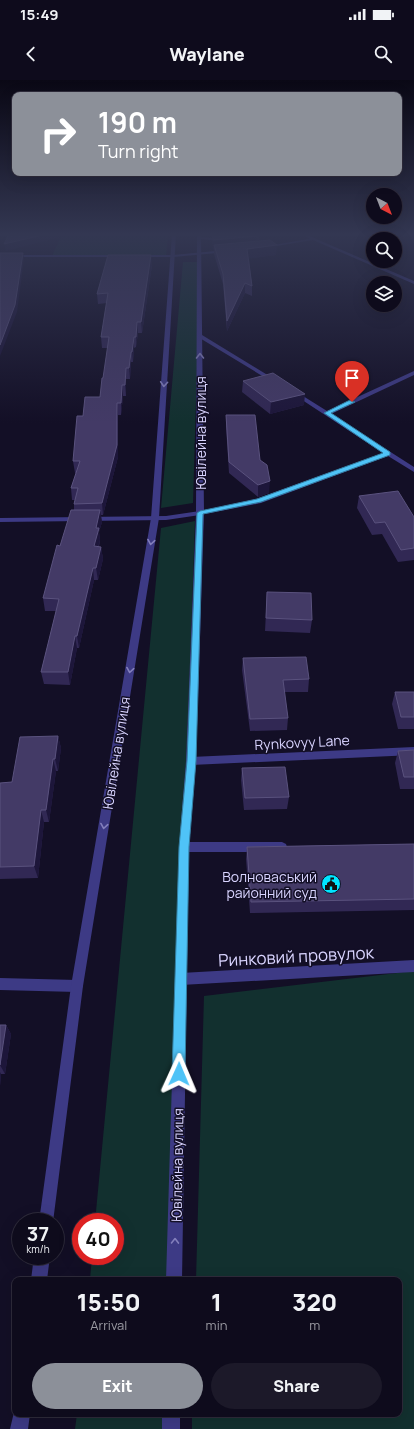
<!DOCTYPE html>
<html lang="en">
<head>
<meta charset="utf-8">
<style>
  body { margin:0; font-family:Manrope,sans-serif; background:#1c1929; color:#f1f3f6; height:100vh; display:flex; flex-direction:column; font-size:15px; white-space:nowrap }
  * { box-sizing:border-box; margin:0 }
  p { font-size:13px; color:#9b9ba3 }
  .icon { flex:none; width:22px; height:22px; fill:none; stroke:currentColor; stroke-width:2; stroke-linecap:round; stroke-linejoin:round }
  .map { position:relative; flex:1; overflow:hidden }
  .sheet { position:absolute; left:12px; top:1197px; width:390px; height:140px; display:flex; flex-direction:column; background:#0e0b1c; border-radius:8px; box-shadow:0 4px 16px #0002,0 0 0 1px #2e2b3b }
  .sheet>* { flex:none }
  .guide { position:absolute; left:12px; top:12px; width:390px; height:84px; border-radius:8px; box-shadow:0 4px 16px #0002,0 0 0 1px #2e2b3b; background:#8c9099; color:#fff; overflow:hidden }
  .needle { width:26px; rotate:138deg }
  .tools { position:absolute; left:366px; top:108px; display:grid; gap:8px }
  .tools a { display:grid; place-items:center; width:36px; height:36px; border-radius:50%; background:#0e0b1c; box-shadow:0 4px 16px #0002,0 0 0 1px #2e2b3b; font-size:20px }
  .speed { position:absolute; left:12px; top:1133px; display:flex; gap:8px; font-size:20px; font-weight:700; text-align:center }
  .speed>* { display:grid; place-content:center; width:52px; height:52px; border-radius:50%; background:#0e0b1c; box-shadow:0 4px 16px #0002,0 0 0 1px #2e2b3b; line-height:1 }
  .speed small { font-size:10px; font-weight:400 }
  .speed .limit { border:6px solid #d22; background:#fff; color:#111 }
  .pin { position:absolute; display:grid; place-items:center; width:34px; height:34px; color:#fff; margin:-41px -17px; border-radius:50% 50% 50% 0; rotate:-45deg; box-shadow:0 0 4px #0007 }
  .pin .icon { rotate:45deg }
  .me { position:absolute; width:44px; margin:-22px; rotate:1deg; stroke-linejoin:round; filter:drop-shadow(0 0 3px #0008) }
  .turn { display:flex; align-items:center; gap:14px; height:84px; padding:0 20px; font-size:18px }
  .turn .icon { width:52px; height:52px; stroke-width:2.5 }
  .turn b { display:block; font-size:28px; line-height:34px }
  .eta { display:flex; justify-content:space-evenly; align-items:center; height:68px; text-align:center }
  .eta b { font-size:24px; font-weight:800; line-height:28px }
  .primary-button { display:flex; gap:8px; margin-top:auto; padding:8px 20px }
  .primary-button a { flex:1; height:46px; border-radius:24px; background:#8c9099; color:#fff; font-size:16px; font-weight:800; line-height:46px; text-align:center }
  .primary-button a+a { background:#1c1929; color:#f1f3f6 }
  .status { display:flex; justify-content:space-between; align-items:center; height:28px; padding:0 20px; background:#0e0b1c; direction:ltr }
  .status svg { height:11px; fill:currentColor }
  header { display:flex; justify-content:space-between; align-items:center; height:52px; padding:0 20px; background:#0e0b1c; font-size:18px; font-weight:800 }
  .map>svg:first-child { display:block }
  .green { fill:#12302f }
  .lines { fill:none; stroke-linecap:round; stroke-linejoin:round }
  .service { fill:#3d3a85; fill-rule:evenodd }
  .minor { fill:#3d3a85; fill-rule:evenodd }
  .tertiary { fill:#3d3a85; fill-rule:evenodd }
  .wall { fill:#312854 }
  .shaded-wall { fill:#1d163a }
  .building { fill:#433a66; stroke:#5a527e }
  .oneway { stroke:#837fbc }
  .route { fill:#4fc3f7; stroke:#337fa1 }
  .labels { text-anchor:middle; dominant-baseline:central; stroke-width:3; stroke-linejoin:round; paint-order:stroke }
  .street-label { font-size:14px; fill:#d9d4ff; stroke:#130f26 }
  .poi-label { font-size:14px; fill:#d9d4ff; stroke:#130f26; text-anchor:end }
  .near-street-label { font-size:17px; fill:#d9d4ff; stroke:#130f26 }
</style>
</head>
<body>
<div class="status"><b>15:49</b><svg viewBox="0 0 49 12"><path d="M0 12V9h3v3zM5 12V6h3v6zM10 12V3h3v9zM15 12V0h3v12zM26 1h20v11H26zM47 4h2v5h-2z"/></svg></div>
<header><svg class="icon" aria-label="back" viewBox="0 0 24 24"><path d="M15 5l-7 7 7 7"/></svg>Waylane<svg class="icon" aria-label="search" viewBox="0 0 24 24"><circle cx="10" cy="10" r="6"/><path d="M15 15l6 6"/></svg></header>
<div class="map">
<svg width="414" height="1349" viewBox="0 0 414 1349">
  <rect width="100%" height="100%" fill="#130f26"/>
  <!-- green -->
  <path class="green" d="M62,154h106l-2,22h-114z
    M183,182h17l-7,241 -32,5z
    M195,441l-25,759h-80l2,-24h23v-34h-20l66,-694z
    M414,891v458h-222v-15h207v-134h-203l8,-284z
    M77,1334h89l-1,15h-90z"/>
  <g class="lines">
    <!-- service -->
    <path class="service" d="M301,154h5l10,5 -4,1z
      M197,157l29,2 2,1 -2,1 -27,-2z
      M184,762h98l4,2 1,3 -1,3 -4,2h-98l-4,-2 -1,-3 1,-3z"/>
    <!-- minor -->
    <path class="minor" d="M314,158l100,43v3l-101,-44 -49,8 -2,-1z
      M226,170l2,2 -55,5h-35l-2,-1 2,-1h35z
      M0,175h120l2,1 -2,1h-120z
      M198,255h4l77,47 -5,1 -76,-46z
      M414,291v4l-83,39 83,53v5l-26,-16 -127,47 -61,12 -34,5 -166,2v-4l166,-2 34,-5 56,-12 127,-46 -93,-61 5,-1 32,20z
      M414,667v8l-223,10 -4,-1 -1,-3 1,-3 4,-1z
      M414,880v12l-233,13 -4,-2 -2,-4 2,-4 4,-2z
      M0,898l77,2 4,2 2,4 -2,4 -4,2 -77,-2z"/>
    <!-- tertiary -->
    <path class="tertiary" d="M172,154h4l-17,284 -76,468 -30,236h-14l32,-236 80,-468z
      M197,154h4l3,279 -8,248 -7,86 -7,433h-16l13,-433 7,-86 10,-248z
      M411,154h3v1h-3z
      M34,1176h16l-3,24h-16z
      M15,1328v6h15l-2,15h-18z
      M162,1334h18v15h-18z"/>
  </g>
  <!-- wall -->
  <path class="wall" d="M212,154h47v6h-2v1l19,14 -27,3 3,28v10l-7,-3 -18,38 -4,-47 -9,-30v-5l-1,1z
    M152,185l-10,68h-4l-2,14 -2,1 -1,14h-2l-1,17h-4v17h-3l-2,19h-3v42l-15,58h-2l1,7 -3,10 1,8 -1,7h2l2,12 -5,21h-4l-15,68h-2l-7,37 -26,-1 -3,-12 15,-61h-11l-2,-13 17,-52 14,-36v-6l1,-4h-3l-1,-12 5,-15h-1l-2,-12 10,-45 17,-19 8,-49h-6l-1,-11 6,-34 -9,1 -1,-10z
    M243,301l61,24 -34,9 -28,-22z
    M226,335l34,45 9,33 -11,4 -29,-24 -3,-46z
    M359,416l55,21v43l-16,2 -16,-28 -10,1 -15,-27z
    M267,512l45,28 -2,13 -45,-2z
    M243,578l66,21 -1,13h-24l4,26 -1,12 -37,1 -8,-61z
    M395,612h19v37h-16l-6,-25z
    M58,656l3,12 -3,23h-2l-7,51h-5l-6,56 -38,1v-96l12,-1z
    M414,670v39h-14l-5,-26 3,-12z
    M242,688l47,29 -2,12 -43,1 -3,-30z
    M414,764v66l-164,3 -4,-54 1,-12z
    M0,945h6l5,9 -6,40h-4l-1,12z"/>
  <!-- shaded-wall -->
  <path class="shaded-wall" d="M47,154h25l-66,17 -2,-7z
    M257,156l-1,9h-42v4l-1,1v-10z
    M277,165l-1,10 -29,4v-10z
    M23,173l1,6 -7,53 -17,44v-11z
    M151,175l1,10 -10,68 -1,-11z
    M245,203v10l-18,38v-10z
    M137,242l1,11 -2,14v-10z
    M134,257v11l-1,14 -1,-10z
    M131,272v10l-1,17 -1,-11z
    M126,288v28l-1,-11z
    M122,305l1,11 -2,19v-12z
    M305,314l-1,11 -34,9 1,-12z
    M117,323l1,12v42l-15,58 -1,-12z
    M270,401l-1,12 -11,4v-12z
    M100,430l2,12 -3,10 1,8 -5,19 -1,-13 2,-18z
    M101,467l2,12 -5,21 -2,-12z
    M93,488l1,12 -15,68 -2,-12z
    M75,556l2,12 -7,37 -2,-13z
    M58,656l3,12 -3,23 -3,-12z
    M53,679l3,12 -7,51 -3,-12z
    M41,730l3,12 -6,56 -4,-12z
    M6,945l5,9 -6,40 -5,-9z
    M0,992l1,2 -1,12z"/>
  <!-- building -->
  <path class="building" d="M9,154h38l-43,10z
    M212,154h21l24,2 -44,4z
    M270,160l7,5 -30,4 5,37 -7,-3 -18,38 -4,-47 -9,-29z
    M0,173h23l-8,52 -15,40z
    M108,175h43l-10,67h-4l-1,15h-2l-2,15h-1l-2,16h-3l-1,17h-3l-1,18h-4v42l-15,58 -28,1 4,-16h-7l9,-27h-7l4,-45h6l2,-19h15l2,-19h1l6,-41h-8l7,-44 -11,1z
    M273,293l32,21 -34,8 -28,-21z
    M226,335h29l5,45 7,5 3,16 -12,4 -29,-23z
    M398,411l16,26v31l-13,2 -16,-28 -10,1 -16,-27z
    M71,430h29l-4,18h3l-5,18 7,1 -5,21h-3l-16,68h-2l-7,36h-27l18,-73 -16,-1 14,-53 3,1z
    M267,512l44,1 1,27 -46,-2z
    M306,577l3,22 -26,1 5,38 -38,1 -7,-61z
    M395,612h19v25h-13z
    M58,656l-3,23h-2l-7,51h-5l-7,56 -34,1v-84l12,-1 8,-45z
    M414,670v27h-10l-6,-26z
    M285,687l4,30 -44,1 -3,-30z
    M414,764v55l-163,3 -4,-55z
    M0,945h6l-6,40z"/>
  <!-- one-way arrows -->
  <defs><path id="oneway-chevron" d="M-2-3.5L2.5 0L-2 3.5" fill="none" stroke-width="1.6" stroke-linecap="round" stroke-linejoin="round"/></defs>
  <g class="oneway">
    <use href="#oneway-chevron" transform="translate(200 276) rotate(-90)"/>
    <use href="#oneway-chevron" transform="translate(164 304) rotate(94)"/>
    <use href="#oneway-chevron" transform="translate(151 462) rotate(99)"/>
    <use href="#oneway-chevron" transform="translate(130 590) rotate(99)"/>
    <use href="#oneway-chevron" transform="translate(104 746) rotate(99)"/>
    <use href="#oneway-chevron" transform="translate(175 1161) rotate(-89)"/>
  </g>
  <!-- sky -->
  <linearGradient id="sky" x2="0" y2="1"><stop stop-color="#0a0815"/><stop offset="0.45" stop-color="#333752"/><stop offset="1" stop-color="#333752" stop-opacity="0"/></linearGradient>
  <rect width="414" height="343" fill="url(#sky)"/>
  <!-- route -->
  <path class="route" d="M350,320l5,2 -24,11 59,39v3l-129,47 -58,12 -7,247 -7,86 -4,227 -2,4 -4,2 -5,-2 -2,-4 7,-227 8,-86 10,-248 3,-2 57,-12 126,-46 -59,-40z"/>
  <!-- icons -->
  <defs>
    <g id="civic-disc" transform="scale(1)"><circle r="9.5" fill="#00e5ff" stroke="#130f26"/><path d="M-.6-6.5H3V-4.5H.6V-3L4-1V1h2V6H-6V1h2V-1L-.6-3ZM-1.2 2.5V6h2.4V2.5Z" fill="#111"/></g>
  </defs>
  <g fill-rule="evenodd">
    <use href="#civic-disc" x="331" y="804"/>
  </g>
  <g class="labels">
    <!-- street labels -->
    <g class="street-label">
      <text transform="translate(200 353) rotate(-90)">Ювілейна вулиця</text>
      <text transform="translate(302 662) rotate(-3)">Rynkovyy Lane</text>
      <text transform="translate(116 673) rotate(-81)">Ювілейна вулиця</text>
      <text transform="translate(177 1085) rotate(-89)">Ювілейна вулиця</text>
    </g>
    <!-- poi labels -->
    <g class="poi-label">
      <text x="317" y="796">Волноваський<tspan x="317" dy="16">районний суд</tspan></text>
    </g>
    <!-- near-street labels -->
    <g class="near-street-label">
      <text transform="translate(296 876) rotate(-3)">Ринковий провулок</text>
    </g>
  </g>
</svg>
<div class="tools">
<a><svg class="needle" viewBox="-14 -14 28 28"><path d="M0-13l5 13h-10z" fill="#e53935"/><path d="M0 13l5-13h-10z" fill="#9b9ba3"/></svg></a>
<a><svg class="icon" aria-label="search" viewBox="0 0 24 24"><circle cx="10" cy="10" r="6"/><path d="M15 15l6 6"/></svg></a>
<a><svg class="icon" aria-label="layers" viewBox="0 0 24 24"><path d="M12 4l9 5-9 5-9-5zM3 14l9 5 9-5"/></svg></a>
</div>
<div class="speed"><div>37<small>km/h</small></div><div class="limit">40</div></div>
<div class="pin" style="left:352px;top:322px;background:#d93025"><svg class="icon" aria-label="arrive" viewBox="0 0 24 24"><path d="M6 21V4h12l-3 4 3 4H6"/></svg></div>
<svg class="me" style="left:179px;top:994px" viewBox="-20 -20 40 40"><path d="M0-17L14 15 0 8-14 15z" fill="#4fc3f7" stroke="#fff" stroke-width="4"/></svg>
<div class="guide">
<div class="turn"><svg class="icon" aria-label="right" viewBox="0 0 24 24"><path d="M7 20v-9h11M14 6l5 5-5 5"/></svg><div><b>190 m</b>Turn right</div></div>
</div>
<section class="sheet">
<div class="eta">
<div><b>15:50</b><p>Arrival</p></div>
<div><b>1</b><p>min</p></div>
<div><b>320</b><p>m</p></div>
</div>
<div class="primary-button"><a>Exit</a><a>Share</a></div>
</section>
</div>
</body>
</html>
